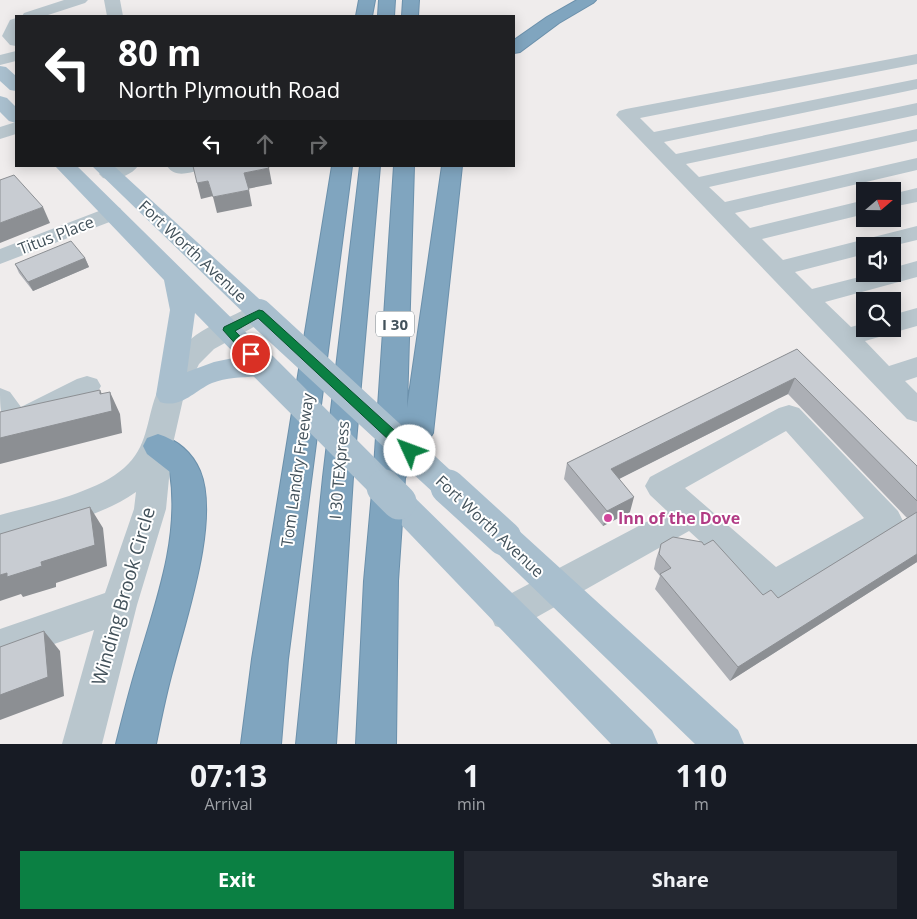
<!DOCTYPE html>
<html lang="en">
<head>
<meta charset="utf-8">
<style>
  body { margin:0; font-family:"Open Sans",sans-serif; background:#242831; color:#f1f3f6; height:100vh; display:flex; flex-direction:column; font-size:19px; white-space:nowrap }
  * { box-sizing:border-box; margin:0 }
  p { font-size:16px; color:#9ea1a6 }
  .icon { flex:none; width:28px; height:28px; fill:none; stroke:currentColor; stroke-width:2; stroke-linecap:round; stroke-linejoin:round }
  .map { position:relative; height:744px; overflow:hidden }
  .side { display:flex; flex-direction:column; background:#171b24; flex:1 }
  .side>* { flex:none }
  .hud { position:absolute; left:15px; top:15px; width:500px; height:152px; border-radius:0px; box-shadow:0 2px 12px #0003; background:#202124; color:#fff; overflow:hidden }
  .needle { width:32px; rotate:70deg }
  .controls { position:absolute; left:856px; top:182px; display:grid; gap:10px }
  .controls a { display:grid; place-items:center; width:45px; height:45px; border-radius:0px; background:#171b24; box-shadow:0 2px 12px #0003; font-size:25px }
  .pin { position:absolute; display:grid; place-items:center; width:42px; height:42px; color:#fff; margin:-21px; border:2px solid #fff; border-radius:50%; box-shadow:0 1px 5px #0007 }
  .me { position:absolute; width:55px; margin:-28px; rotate:313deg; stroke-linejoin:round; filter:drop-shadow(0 0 4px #0008) }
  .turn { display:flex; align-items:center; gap:18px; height:105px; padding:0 20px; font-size:22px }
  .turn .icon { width:65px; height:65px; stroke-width:2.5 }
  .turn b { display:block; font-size:35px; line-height:42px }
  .lanes { display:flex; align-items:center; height:48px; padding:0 20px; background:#0003; justify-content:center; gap:25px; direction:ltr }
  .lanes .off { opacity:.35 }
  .eta { display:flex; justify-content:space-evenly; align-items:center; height:85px; text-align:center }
  .eta b { font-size:30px; font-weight:700; line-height:35px }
  .primary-button { display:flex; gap:10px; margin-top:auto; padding:10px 20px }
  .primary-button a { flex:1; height:58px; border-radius:0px; background:#0b8043; color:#fff; font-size:20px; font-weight:700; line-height:58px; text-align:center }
  .primary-button a+a { background:#242831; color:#f1f3f6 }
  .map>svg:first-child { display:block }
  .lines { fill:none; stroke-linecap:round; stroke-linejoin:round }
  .highway-casing { stroke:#6b90ab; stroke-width:2 }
  .minor { fill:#b9c6cd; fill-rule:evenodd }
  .major { fill:#a9bfce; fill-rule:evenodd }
  .highway { fill:#80a5bf; fill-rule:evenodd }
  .major-bridge-far1 { stroke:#a9bfce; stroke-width:28 }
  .major-bridge { stroke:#a9bfce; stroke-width:35 }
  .wall { fill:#acafb5 }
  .shaded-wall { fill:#8c8f93 }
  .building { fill:#c8ccd2; stroke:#8c8f93 }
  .route { fill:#0b8043; stroke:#07532c }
  .hotel-dot { fill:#d1479c; stroke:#fff; stroke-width:2 }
  .labels { text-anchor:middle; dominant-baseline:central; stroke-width:4; stroke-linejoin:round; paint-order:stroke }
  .shield { fill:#fff; stroke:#7b868c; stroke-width:1 }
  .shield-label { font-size:15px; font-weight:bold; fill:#43525b }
  .street-label { font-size:16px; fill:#43525b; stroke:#fff }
  .hotel-label { font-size:16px; font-weight:bold; fill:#b23c85; stroke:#fff; text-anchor:start }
  .near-street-label { font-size:19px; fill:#43525b; stroke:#fff }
</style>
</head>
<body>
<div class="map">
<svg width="917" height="744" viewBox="0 0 917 744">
  <rect width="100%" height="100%" fill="#efecec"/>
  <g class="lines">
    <!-- highway casing -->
    <g class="highway-casing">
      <path id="highway" d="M359,0h16l-3,16h-16z
        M379,0h16l-1,16h-16z
        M403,0h16l-1,16h-16z
        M577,0h19l-3,3 -34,20 -39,29 -6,1v-13l33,-23z
        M332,166h20l-64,493 -7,85h-40l11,-85z
        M360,166h20l-27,311 -17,267h-40l27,-267z
        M394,166h20l-7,242 35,-242h20l-29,267 -28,45 -7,103 -2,163h-40l8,-163 9,-99z
        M158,434c19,6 34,18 42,37 20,49 -14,147 -27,198 -7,25 -12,50 -17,75h-40c7,-28 14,-57 23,-85 18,-60 41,-123 31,-187l-23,-18 -4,-8 4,-8z"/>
    </g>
    <!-- minor -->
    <path class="minor" d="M64,0h24l-3,3 -40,13h-23l2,-3z
      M104,0h16l3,16h-16z
      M16,18v28l-6,-1 -8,-9 8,-16z
      M16,51v10l-16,4v-10z
      M917,54v10l-277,54 14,14 263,-53v10l-253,53 12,12 241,-51v12l-231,49 13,13 218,-48v12l-208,46 16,15 192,-44v12l-182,43 15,15 115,-28v14l-103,25 21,21 134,-34v14l-25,6h-27v8l-70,18 17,17 59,-15h21v-6l25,-7v16l-92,25 26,25 14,-4v6h27v-14l25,-7v18l-25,7 -4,-1 -2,3 -21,6 24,25 28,-9v20l-12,4 12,12v29l-10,-3 -291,-304 3,-4 7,-2z
      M16,122v12l-16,5v-12z
      M110,166h28c-7,10 -24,15 -35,12l-4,-4 4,-4z
      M167,166h36l-3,4c-12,3 -25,8 -33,-4z
      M917,188v14l-25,5v-13z
      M112,206l8,2 3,5 -3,5 -120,46v-15z
      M259,304l9,3 4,6 -4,6 -54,30 -15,15 -15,31 -12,53 -6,61 -29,96 -35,139h-40l32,-114 -94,33v-34l105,-36 29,-84 2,-17c-37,26 -93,38 -136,51v-28c37,-10 96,-22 124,-47 24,-21 22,-46 32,-73 8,-21 21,-46 40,-60 16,-11 36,-19 54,-28z
      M87,376l10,3 4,7 -4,7 -71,38c-26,10 -26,-21 -26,-43l10,4 11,15 56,-28z
      M789,405l10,3 99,103 5,10 -5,10 -113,66 -12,5 -12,-5 -72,-66 -168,95 -13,4 -13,-4 -5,-12 5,-12 172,-91 -17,-16 -5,-9 5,-9 129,-69zM786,431l78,87 -88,49 -91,-79z"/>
    <!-- major -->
    <path class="major" d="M0,66l6,1 10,9v15l-6,-1 -10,-9z
      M0,96l7,2 9,9v16l-7,-2 -9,-9z
      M55,166h22l196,193 4,7 -4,7c-20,6 -41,2 -61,10 -18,8 -31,26 -52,19l-4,-7 14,-85 -6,-30zM195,313l43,44 -24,5 -27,10z
      M92,166h22l154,141 4,6 -4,6 -9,3 -9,-3z
      M399,489l11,4 242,237 6,14h-47l-223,-233 -5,-9 5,-9z
      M504,524l12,4 222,202 6,14h-49l-203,-196 -4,-10 4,-10z"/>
    <!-- highway -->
    <use href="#highway" class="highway"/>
    <!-- major-bridge-far1 -->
    <path class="major-bridge-far1" d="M259,313l190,175
      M263,366l122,122"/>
    <!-- major-bridge -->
    <path class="major-bridge" d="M384,487l15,15
      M448,487l56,51"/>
  </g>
  <!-- wall -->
  <path class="wall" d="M85,258l4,9 -56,24 -14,-18 -4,-9z
    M797,349l120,117v96l-187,119 -75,-92 5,-13 -6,-7 2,-10 5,-15 43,1 59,50 15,3 129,-80 -119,-124 -169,85 11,33 -27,14 -39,-47 3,-16z"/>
  <!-- shaded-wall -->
  <path class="shaded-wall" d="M269,168l3,16 -25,5 -3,-16z
    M208,181l5,15 -12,3 -4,-16z
    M249,190l3,16 -35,7 -4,-16z
    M43,207l7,16 -50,20v-20z
    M85,258l4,9 -56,24 -5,-9z
    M795,378l-7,16 -181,91 4,-16z
    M100,390l10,21v-19l10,22 2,19 -122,31v-26l100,-44z
    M634,497l-4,15 -27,14 4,-15z
    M90,507l13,21 4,38 -51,17v4l-33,10 -2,-3 -21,7v-26l41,-13z
    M917,554v8l-187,119 8,-14z
    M44,631l16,20 4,45 -64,24v-25z"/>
  <!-- building -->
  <path class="building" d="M193,166h75l1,2 -25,5 5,17 -36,7 -5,-16 -11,2z
    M14,175l29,32 -43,16v-43z
    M71,241l14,17 -57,24 -13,-18z
    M797,349l120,117v35l-122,-123 -184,91 23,28 -27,14 -40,-48z
    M100,390v4l10,-2 2,19 -112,27v-26z
    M90,507l5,38 -54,17 1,4 -35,11v-4l-7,2v-41z
    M917,512v42l-179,113 -78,-93 11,-6 -12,-14 2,-10 12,-7 29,5 2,3 9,-5 50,55 8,-5 7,8z
    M44,631l4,46 -48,18v-48z"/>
  <!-- route -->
  <path class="route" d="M259,310l4,1 151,137 2,3 -2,4h-9l-147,-137 -23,13 22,23 -6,4 -4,-1 -24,-27 1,-3z"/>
  <!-- markers -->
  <circle class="hotel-dot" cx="608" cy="518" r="5"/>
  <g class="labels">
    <!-- shield labels -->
    <rect class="shield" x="376" y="311.5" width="38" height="25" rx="4"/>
    <g class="shield-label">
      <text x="395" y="324">I 30</text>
    </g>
    <!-- street labels -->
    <g class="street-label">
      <text transform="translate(56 235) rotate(-21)">Titus Place</text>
      <text transform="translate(193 251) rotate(43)">Fort Worth Avenue</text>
      <text transform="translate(297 470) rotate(-82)">Tom Landry Freeway</text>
      <text transform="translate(339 470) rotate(-85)">I 30 TEXpress</text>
      <text transform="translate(490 526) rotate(43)">Fort Worth Avenue</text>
    </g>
    <!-- hotel labels -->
    <g class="hotel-label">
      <text x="618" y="518">Inn of the Dove</text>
    </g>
    <!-- near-street labels -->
    <g class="near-street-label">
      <text transform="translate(123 596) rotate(-74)">Winding Brook Circle</text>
    </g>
  </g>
</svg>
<div class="controls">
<a><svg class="needle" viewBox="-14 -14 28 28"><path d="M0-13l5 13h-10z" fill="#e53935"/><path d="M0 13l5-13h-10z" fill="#9ea1a6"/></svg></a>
<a><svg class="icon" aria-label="sound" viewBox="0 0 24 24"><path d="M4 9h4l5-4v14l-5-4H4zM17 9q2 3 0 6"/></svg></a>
<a><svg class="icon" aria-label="search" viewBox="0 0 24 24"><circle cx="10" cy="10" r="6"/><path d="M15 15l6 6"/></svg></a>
</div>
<div class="pin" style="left:251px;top:354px;background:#d93025"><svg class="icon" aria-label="arrive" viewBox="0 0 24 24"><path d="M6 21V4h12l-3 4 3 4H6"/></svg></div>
<svg class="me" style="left:410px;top:451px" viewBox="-20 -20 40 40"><circle r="19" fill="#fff"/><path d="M0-13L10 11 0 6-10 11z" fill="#0b8043"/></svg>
<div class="hud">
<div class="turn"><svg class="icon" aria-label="left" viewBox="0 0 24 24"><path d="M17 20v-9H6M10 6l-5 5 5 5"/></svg><div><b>80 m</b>North Plymouth Road</div></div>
<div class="lanes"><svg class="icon" aria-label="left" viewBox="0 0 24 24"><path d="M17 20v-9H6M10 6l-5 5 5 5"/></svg><svg class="icon off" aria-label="ahead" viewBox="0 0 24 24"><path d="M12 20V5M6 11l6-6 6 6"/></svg><svg class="icon off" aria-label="right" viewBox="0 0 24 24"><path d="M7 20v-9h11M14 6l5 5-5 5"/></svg></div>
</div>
</div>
<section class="side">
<div class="eta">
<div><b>07:13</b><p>Arrival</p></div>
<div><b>1</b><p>min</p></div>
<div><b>110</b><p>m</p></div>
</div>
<div class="primary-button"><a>Exit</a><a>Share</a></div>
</section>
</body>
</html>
